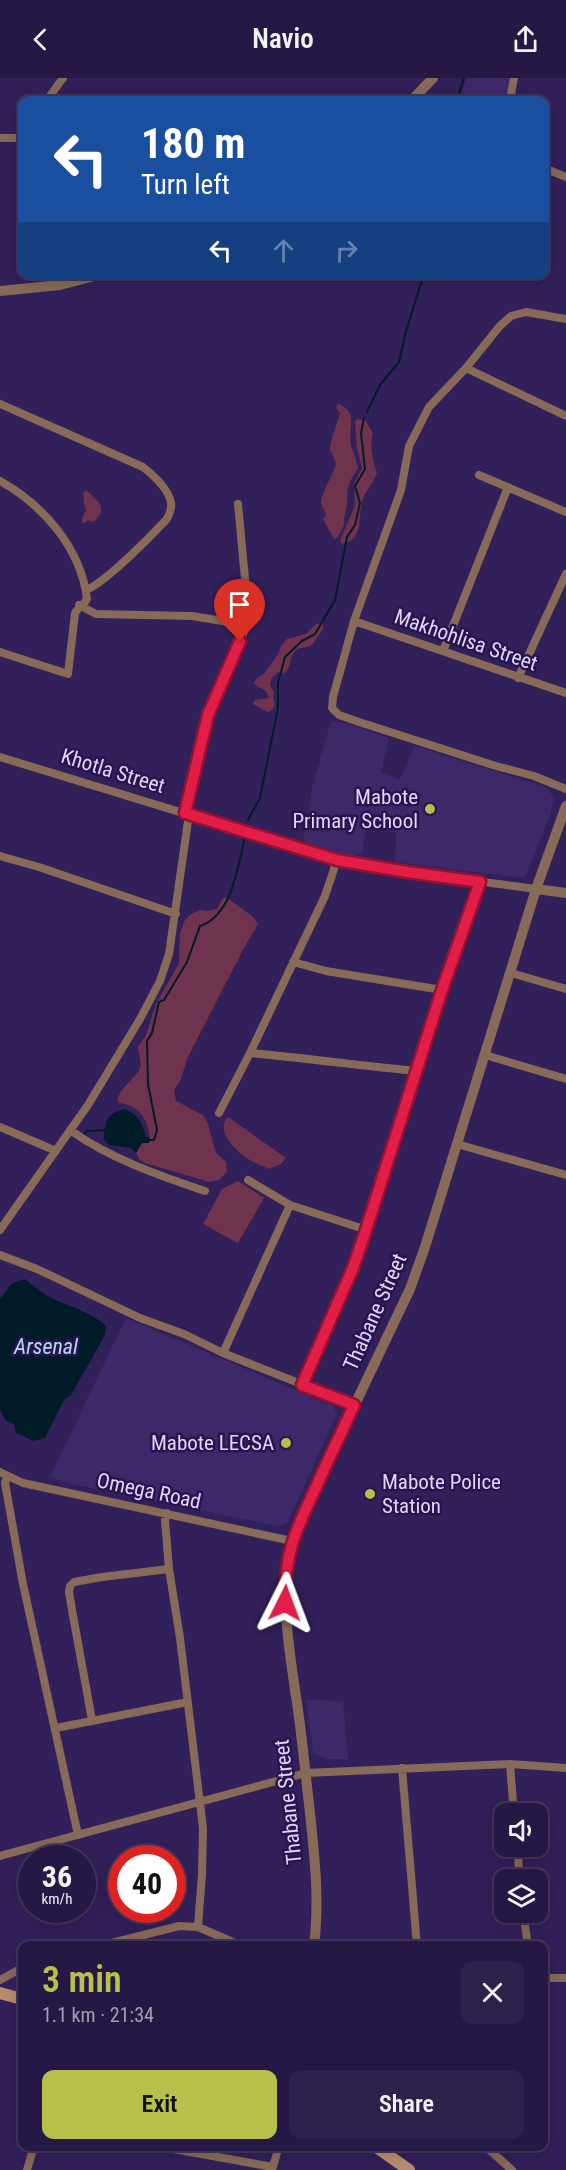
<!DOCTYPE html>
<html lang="en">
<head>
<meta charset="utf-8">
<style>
  body { margin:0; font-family:"Roboto Condensed",sans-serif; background:#2e214b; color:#f1f3f6; height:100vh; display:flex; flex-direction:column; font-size:22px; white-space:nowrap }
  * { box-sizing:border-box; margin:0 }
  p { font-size:20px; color:#a4a0b2 }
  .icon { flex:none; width:33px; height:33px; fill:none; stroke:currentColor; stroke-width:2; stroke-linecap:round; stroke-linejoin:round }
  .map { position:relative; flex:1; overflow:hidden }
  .panel { position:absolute; left:18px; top:1863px; width:530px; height:210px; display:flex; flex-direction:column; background:#261844; border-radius:12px; box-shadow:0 3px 15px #0003,0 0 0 2px #42375d }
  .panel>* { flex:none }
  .top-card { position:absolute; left:18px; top:18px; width:531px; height:183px; border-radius:12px; box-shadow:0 3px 15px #0003,0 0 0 2px #42375d; background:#1a4fa0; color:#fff; overflow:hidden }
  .tools { position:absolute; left:494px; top:1725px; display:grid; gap:12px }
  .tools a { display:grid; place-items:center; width:54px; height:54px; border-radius:12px; background:#261844; box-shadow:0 3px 15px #0003,0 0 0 2px #42375d; font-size:30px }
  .speed { position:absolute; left:18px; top:1767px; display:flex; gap:12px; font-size:30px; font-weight:700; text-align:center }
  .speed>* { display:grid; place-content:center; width:78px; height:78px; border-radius:50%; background:#261844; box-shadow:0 3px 15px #0003,0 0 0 2px #42375d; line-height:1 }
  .speed small { font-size:15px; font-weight:400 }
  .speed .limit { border:9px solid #d22; background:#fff; color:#111 }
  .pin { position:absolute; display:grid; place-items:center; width:51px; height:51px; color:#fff; margin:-62px -26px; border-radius:50% 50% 50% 0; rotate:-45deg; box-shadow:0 0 6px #0007 }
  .pin .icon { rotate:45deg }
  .me { position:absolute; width:66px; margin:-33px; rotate:3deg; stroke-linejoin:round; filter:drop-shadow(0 0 4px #0008) }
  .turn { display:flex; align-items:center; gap:21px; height:126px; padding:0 24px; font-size:27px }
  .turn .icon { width:78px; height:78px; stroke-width:2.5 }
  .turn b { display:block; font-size:42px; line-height:51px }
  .lanes { display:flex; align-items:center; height:57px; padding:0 24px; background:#0003; justify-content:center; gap:30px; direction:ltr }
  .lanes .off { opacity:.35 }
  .round { display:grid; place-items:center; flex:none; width:63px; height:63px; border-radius:12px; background:#2e214b }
  .headline { display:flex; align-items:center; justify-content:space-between; height:102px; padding:0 24px }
  h1 { font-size:36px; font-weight:600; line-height:45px; color:#b6c149 }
  .cta { display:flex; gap:12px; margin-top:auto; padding:12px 24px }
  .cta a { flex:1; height:69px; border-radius:12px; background:#b6c149; color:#111; font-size:24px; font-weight:600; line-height:69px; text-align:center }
  .cta a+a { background:#2e214b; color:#f1f3f6 }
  header { display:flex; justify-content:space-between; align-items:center; height:78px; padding:0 24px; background:#261844; font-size:27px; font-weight:600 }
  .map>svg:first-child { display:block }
  .built { fill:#3d2869 }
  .green { fill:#6f334e }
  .water { fill:#021b28 }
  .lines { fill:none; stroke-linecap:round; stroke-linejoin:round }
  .stream { stroke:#021b28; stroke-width:2 }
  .minor { stroke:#876a58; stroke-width:8 }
  .tertiary { stroke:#876a58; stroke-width:10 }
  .secondary { stroke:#b98b6e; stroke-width:12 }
  .route-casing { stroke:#92132f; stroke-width:15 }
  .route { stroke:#e11d48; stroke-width:10 }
  .poi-dot { fill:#b6c149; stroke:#29154e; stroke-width:2 }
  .labels { text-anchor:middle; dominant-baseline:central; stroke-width:5; stroke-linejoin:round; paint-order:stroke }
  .street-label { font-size:21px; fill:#dfd8fc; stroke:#29154e }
  .poi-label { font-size:21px; fill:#dfd8fc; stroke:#29154e; text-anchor:end }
  .water-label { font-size:22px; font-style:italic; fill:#b4dbf3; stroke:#29154e }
</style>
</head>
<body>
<header><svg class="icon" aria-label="back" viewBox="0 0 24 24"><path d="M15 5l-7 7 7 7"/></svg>Navio<svg class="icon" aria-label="share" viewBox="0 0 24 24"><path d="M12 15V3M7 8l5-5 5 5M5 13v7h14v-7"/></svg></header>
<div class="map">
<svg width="566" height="2092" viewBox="0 0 566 2092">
  <rect width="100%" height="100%" fill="#32205a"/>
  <!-- built -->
  <path class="built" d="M467,0h45l-7,22h-46z
    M331,643l19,3 39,14 -8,35 19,6 15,-33 133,42 6,11 -5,20 -25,59 -129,-16 1,-29 -30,-6 -4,28 -5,-1 -2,3 -52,-15 10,-58z
    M126,1240l207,88 4,8 -49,108 -9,4 -147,-29 -60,-13 -22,-7z
    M306,1622l37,1 5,58h-21l-14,-6z"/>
  <!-- green -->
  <path class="green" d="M338,326c22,8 9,25 13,41 2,8 6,15 7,23 -11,19 -10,14 -11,37 -1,7 -4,13 -3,20l-6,12 -4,2 -11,-20 3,-4c-1,-4 -5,-10 -5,-13 0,-6 12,-29 14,-35 3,-7 -4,-11 -5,-18 0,-7 8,-28 10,-36l-4,-5z
    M358,341l8,2 7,13c-4,10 0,29 4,39 -4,10 -11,17 -14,26 -6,16 2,41 -21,45l-2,-4 15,-34 -1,-22 8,-16 -5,-20 -2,-27z
    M86,412c11,10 24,20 7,32l-5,-2 -5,4 -1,-5 4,-9 -2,-5 -1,-12z
    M323,545v6l-12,17c-5,2 -11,1 -15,4 -7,7 -4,18 -12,23l-6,-1 -6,6 -2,7 4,8 -1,6 2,4 -2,6 -5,3 -15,-8 2,-4 14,-2 -3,-7 -9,-5 -3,-3 3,-5 7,-4 15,-21 2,-7 6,-7 19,-5 10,-10z
    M226,819l26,19 6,8 -13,22 -57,111 -8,24 -6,9 2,11 27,14 5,9 8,29 10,9 1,10 -8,8 -10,2 -64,-19 -5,-3 -4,-7 6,-10 8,-6c-3,-19 -11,-32 -31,-34l-2,-4 4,-8 17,-19 3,-7 -3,-18 8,-12 10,-31 23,-41 1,-29 5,-14 6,-6 9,-4 7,1 10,-2 5,-10z
    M228,1039l58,41 -5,6 -12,5c-6,-3 -13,-5 -19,-9 -12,-7 -36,-29 -22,-43z
    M238,1103l26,17 -26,45 -35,-19 19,-35z"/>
  <!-- water -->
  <path class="water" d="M124,1031c14,5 18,14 22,28h4l-1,6h-7l-6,10 -5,-5 -22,-3 -5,-6c1,-18 1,-24 20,-30z
    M25,1201c10,8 20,16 31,21 17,8 37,13 50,26l-1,9 -34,60 -7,5 -19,38 -11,3 -18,-8 -2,-9 -9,-4 -5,-11v-110l11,-15z"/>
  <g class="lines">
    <!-- stream -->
    <path class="stream" d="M457,22l7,-22
      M367,334l13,-27 19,-23 7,-31 18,-57
      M248,742l12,-22 18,-90v-25l7,-26 17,-16 13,-7 20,-34 12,-63 8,-12 5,-22 -5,-17 10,-17 -4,-36 3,-15
      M84,1057l3,-4 19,-1
      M149,1062h5l3,-10 -9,-46 -1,-43 5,-8 7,-31 5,-2 23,-38 13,-36c32,-10 38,-60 45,-89"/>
    <!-- minor -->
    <path class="minor" d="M47,22l16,-22
      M510,22l4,-22
      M0,60h22
      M544,90l22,9
      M566,241l-40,-7 -15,4 -12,11 -33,41 -37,39 -20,39 -8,44 -47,131 -21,76 -1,11 7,7 20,7 137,44 38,10 32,13
      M466,290l100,48
      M0,326l143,63c10,8 26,22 28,36 1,5 -2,13 -5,17 -15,16 -61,63 -80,70
      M479,397l87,37
      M0,403c43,24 81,67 87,118 -3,6 -8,7 -12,14l-7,61 -68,-22
      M79,527l17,9 96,2 55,9
      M354,543l212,72
      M443,573l65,-164
      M518,600l48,-104
      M0,679l337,103 70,12 129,17
      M185,735l23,-98 39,-90 1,-14 -10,-107
      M0,778l39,11 137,47
      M293,884l33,9 116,19
      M511,895l55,16
      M250,975c56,5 111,13 167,18
      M485,977l81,24
      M219,1035l31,-60 75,-157 12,-36
      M0,1049l56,24
      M70,1052c39,28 90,46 135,61
      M457,1066l109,31
      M248,1102l42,25 77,25
      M0,1152l88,-125 52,-86 20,-38 9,-27 20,-140
      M0,1177l37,14 103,49 44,16 39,19 131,52
      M223,1275l67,-148
      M302,1307l51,-117 14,-38 75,-240 38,-109
      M0,1394l23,11 269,58
      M7,1399l-2,6 18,101 55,251
      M167,1435l-2,7 4,49 11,69 23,190 -1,46 -4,53
      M92,1642l-20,-110 -3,-18 1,-6 4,-4 28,-5 67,-8
      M56,1650l132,-26
      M510,1686l4,50
      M402,1690l15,178
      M517,1768l3,34
      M0,1778l306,-83 204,-9 56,4
      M523,1834l5,34
      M100,1868l79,-20 19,1 44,19
      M543,1900h23
      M0,1902l22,-12
      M157,2068l116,21
      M485,2068l27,24
      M27,2092l7,-24
      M272,2092l7,-24"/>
    <!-- tertiary -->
    <path class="tertiary" d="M412,22l21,-22
      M0,213l60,-6 42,-11
      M536,811l30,4
      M314,1868c6,-48 0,-95 -5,-142 -4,-34 -7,-67 -12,-101 -9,-62 -20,-115 0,-177l113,-237 15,-42 111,-358 30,-83"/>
    <!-- secondary -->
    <path class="secondary" d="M0,1915l22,6
      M375,2068l34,24"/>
  </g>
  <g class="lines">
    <!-- route casing -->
    <g class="route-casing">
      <path id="route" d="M240,563l-32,74 -23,98 152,47 70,12 73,10 -38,108 -76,240 -13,38 -51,117 52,20c-12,27 -25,53 -37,80 -20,43 -33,67 -32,118"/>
    </g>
    <!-- route -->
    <use href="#route" class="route"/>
  </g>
  <!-- markers -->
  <g class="poi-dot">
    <circle cx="430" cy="731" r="6"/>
    <circle cx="286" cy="1365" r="6"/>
    <circle cx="370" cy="1416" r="6"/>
  </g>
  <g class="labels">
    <!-- street labels -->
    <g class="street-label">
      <text transform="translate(466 562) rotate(19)">Makhohlisa Street</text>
      <text transform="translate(113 693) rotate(17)">Khotla Street</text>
      <text transform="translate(375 1234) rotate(-66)">Thabane Street</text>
      <text transform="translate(149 1413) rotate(12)">Omega Road</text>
      <text transform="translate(288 1724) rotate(-96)">Thabane Street</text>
    </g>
    <!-- poi labels -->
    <g class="poi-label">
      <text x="418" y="719">Mabote<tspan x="418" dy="24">Primary School</tspan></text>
      <text x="274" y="1365">Mabote LECSA</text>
      <text x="382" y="1404" text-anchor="start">Mabote Police<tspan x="382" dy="24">Station</tspan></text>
    </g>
    <!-- water labels -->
    <g class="water-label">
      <text x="46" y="1268">Arsenal</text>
    </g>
  </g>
</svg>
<div class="tools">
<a><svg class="icon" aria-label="sound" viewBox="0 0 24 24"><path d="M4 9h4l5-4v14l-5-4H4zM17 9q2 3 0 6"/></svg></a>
<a><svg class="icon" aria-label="layers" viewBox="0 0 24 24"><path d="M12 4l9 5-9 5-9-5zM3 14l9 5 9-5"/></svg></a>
</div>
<div class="speed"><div>36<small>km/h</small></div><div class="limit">40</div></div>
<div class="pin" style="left:240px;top:563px;background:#d93025"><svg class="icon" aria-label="arrive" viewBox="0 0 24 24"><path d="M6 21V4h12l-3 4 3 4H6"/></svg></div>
<svg class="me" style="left:285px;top:1525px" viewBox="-20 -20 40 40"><path d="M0-17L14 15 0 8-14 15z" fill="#e11d48" stroke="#fff" stroke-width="4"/></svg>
<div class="top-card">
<div class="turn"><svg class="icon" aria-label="left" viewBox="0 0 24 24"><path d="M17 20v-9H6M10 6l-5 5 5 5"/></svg><div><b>180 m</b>Turn left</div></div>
<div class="lanes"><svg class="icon" aria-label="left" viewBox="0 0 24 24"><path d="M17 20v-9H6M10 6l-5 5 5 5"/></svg><svg class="icon off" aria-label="ahead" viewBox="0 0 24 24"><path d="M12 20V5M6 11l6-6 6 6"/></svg><svg class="icon off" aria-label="right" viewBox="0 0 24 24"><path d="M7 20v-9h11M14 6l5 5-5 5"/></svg></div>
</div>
<section class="panel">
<div class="headline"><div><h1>3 min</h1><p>1.1 km · 21:34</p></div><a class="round"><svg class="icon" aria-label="close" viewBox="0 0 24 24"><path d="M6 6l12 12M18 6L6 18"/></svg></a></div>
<div class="cta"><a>Exit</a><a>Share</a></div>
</section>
</div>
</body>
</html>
